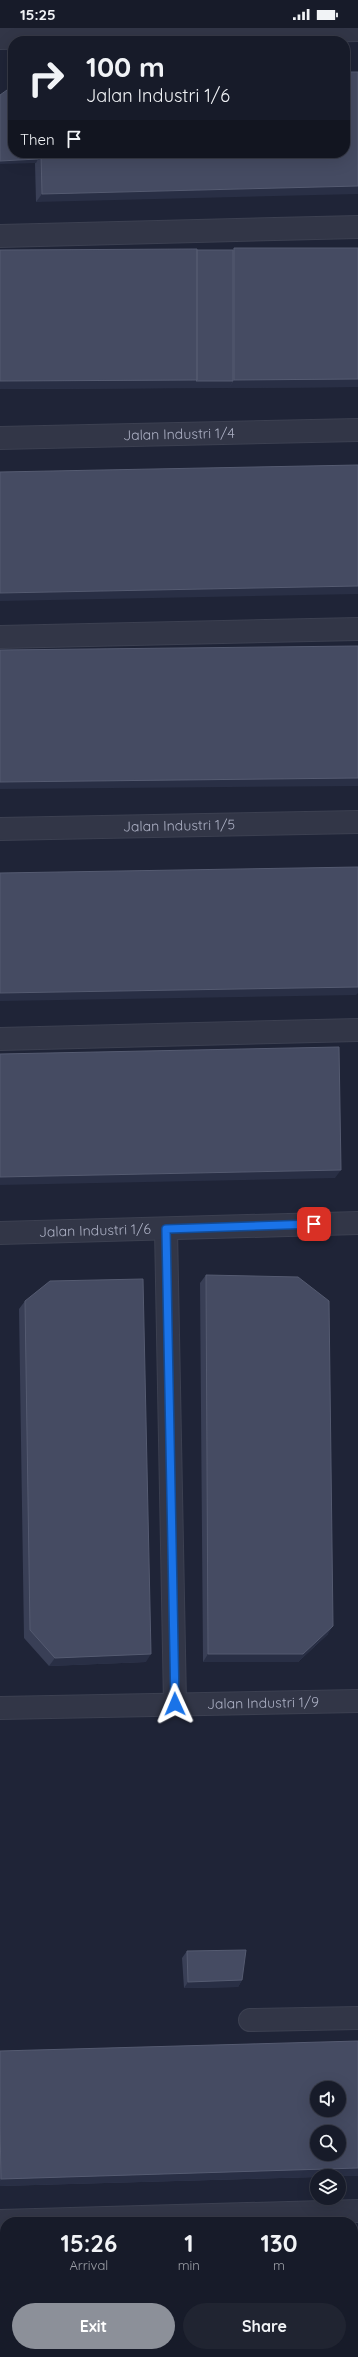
<!DOCTYPE html>
<html lang="en">
<head>
<meta charset="utf-8">
<style>
  body { margin:0; font-family:Quicksand,sans-serif; background:#202431; color:#f1f3f6; height:100vh; display:flex; flex-direction:column; font-size:15px; white-space:nowrap }
  * { box-sizing:border-box; margin:0 }
  p { font-size:13px; color:#9ea1a8 }
  .icon { flex:none; width:22px; height:22px; fill:none; stroke:currentColor; stroke-width:2; stroke-linecap:round; stroke-linejoin:round }
  .map { position:relative; flex:1; overflow:hidden }
  .drawer { position:absolute; left:0px; top:2189px; width:358px; height:140px; display:flex; flex-direction:column; background:#171b29; border-radius:16px 16px 0 0; box-shadow:0 4px 16px #0002,0 0 0 1px #363946 }
  .drawer>* { flex:none }
  .banner { position:absolute; left:8px; top:8px; width:342px; height:122px; border-radius:16px; box-shadow:0 4px 16px #0002,0 0 0 1px #363946; background:#171b29; color:#f1f3f6; overflow:hidden }
  .tools { position:absolute; left:310px; top:2053px; display:grid; gap:8px }
  .tools a { display:grid; place-items:center; width:36px; height:36px; border-radius:50%; background:#171b29; box-shadow:0 4px 16px #0002,0 0 0 1px #363946; font-size:20px }
  .pin { position:absolute; display:grid; place-items:center; width:34px; height:34px; color:#fff; margin:-17px; border-radius:8px; box-shadow:0 2px 6px #0006 }
  .me { position:absolute; width:44px; margin:-22px; rotate:359deg; stroke-linejoin:round; filter:drop-shadow(0 0 3px #0008) }
  .turn { display:flex; align-items:center; gap:14px; height:84px; padding:0 12px; font-size:18px }
  .turn .icon { width:52px; height:52px; stroke-width:2.5 }
  .turn b { display:block; font-size:28px; line-height:34px }
  .then { display:flex; align-items:center; height:38px; padding:0 12px; background:#0003; gap:8px; font-size:15px }
  .eta { display:flex; justify-content:space-evenly; align-items:center; height:68px; text-align:center }
  .eta b { font-size:24px; font-weight:700; line-height:28px }
  .cta { display:flex; gap:8px; margin-top:auto; padding:8px 12px }
  .cta a { flex:1; height:46px; border-radius:24px; background:#8c9099; color:#fff; font-size:16px; font-weight:700; line-height:46px; text-align:center }
  .cta a+a { background:#202431; color:#f1f3f6 }
  .status { display:flex; justify-content:space-between; align-items:center; height:28px; padding:0 20px; background:#171b29; direction:ltr }
  .status svg { height:11px; fill:currentColor }
  .map>svg:first-child { display:block }
  .lines { fill:none; stroke-linecap:round; stroke-linejoin:round }
  .minor-casing { stroke:#3c4051; stroke-width:24 }
  .minor { stroke:#323647; stroke-width:22 }
  .wall { fill:#393f56 }
  .shaded-wall { fill:#292f45 }
  .building { fill:#454b62; stroke:#555b71; fill-rule:evenodd }
  .route-casing { stroke:#114b97; stroke-width:10 }
  .route { stroke:#1a73e8; stroke-width:7 }
  .labels { text-anchor:middle; dominant-baseline:central; stroke-width:4; stroke-linejoin:round; paint-order:stroke }
  .street-label { font-size:14px; fill:#acb0c4; stroke:#181c2b }
</style>
</head>
<body>
<div class="status"><b>15:25</b><svg viewBox="0 0 49 12"><path d="M0 12V9h3v3zM5 12V6h3v6zM10 12V3h3v9zM15 12V0h3v12zM26 1h20v11H26zM47 4h2v5h-2z"/></svg></div>
<div class="map">
<svg width="358" height="2329" viewBox="0 0 358 2329">
  <rect width="100%" height="100%" fill="#1f2437"/>
  <g class="lines">
    <!-- minor casing -->
    <g class="minor-casing">
      <g id="minor">
        <path d="M0,10l358,-8"/>
        <path d="M0,208l358,-9"/>
        <path id="s1" d="M0,410l358,-8"/>
        <path d="M0,609l358,-8"/>
        <path id="s2" d="M0,801l358,-7"/>
        <path d="M0,1011l358,-9"/>
        <path d="M166,1201l9,475"/>
        <path id="s3" d="M0,1205l358,-10"/>
        <path id="s4" d="M0,1680l358,-7"/>
        <path d="M250,1992l108,-2"/>
        <path d="M0,2193l358,-10"/>
      </g>
    </g>
    <!-- minor -->
    <use href="#minor" class="minor"/>
  </g>
  <!-- wall -->
  <path class="wall" d="M13,125h332l-309,49 -1,-39z
    M234,220l124,139 -358,2 197,-139h36z
    M206,1247l122,359 -30,28h-95l-3,-379z
    M25,1273l121,361 -97,4 -25,-28 -5,-329z
    M187,1923l55,29 -4,7 -54,1 -2,-30z
    M0,2023l358,125h-41v1l-317,9z
    M3,2239l355,90h-358v-85z"/>
  <!-- shaded-wall -->
  <path class="shaded-wall" d="M38,131l-2,4 -36,1v-3z
    M358,158v8l-322,8 6,-8z
    M358,351v8l-129,1 5,-8z
    M197,352l36,1 -4,7 -229,1v-8z
    M358,558v8l-358,7v-8z
    M358,750v8l-358,3v-7z
    M358,959v6l-2,2 -356,6v-8z
    M341,1142l-6,8 -335,7v-8z
    M333,1598l-5,8 -30,28h-95l5,-8z
    M151,1626l-5,8 -97,4 6,-8z
    M242,1952l-4,7 -54,1 4,-6z
    M358,2140v8h-41v1l-317,9v-5l1,-2z"/>
  <!-- building -->
  <path class="building" d="M345,44h13v114l-316,8 -1,-41h304z
    M7,62h6v63h25v6l-38,2v-66z
    M234,220h124v131l-124,1z
    M197,221v131l-197,1v-131z
    M197,222h36v131h-37l1,-1z
    M358,437v121l-358,7v-121z
    M358,618v132l-358,4v-132z
    M358,839v120l-358,6v-120z
    M339,1019l2,123 -341,7v-123z
    M206,1247l92,2 31,24 4,325 -30,28h-95z
    M143,1251l8,375 -96,4 -25,-28 -5,-329 25,-20z
    M246,1922l-4,30 -54,2 -1,-31z
    M358,2013v127l-357,11 -1,-55v-73zM317,2060h22v22h-22zM317,2104h22v22h-22z
    M358,2233v96h-354l-1,-90h2v85h348v-90z"/>
  <g class="lines">
    <!-- route casing -->
    <g class="route-casing">
      <path id="route" d="M175,1676l-9,-475 148,-5"/>
    </g>
    <!-- route -->
    <use href="#route" class="route"/>
  </g>
  <g class="labels">
    <!-- street labels -->
    <g class="street-label">
      <text stroke="none"><textPath href="#s1" startOffset="179">Jalan Industri 1/4</textPath></text>
      <text stroke="none"><textPath href="#s2" startOffset="179">Jalan Industri 1/5</textPath></text>
      <text stroke="none"><textPath href="#s3" startOffset="95">Jalan Industri 1/6</textPath></text>
      <text stroke="none"><textPath href="#s4" startOffset="263">Jalan Industri 1/9</textPath></text>
    </g>
  </g>
</svg>
<div class="tools">
<a><svg class="icon" aria-label="sound" viewBox="0 0 24 24"><path d="M4 9h4l5-4v14l-5-4H4zM17 9q2 3 0 6"/></svg></a>
<a><svg class="icon" aria-label="search" viewBox="0 0 24 24"><circle cx="10" cy="10" r="6"/><path d="M15 15l6 6"/></svg></a>
<a><svg class="icon" aria-label="layers" viewBox="0 0 24 24"><path d="M12 4l9 5-9 5-9-5zM3 14l9 5 9-5"/></svg></a>
</div>
<div class="pin" style="left:314px;top:1196px;background:#d93025"><svg class="icon" aria-label="arrive" viewBox="0 0 24 24"><path d="M6 21V4h12l-3 4 3 4H6"/></svg></div>
<svg class="me" style="left:175px;top:1676px" viewBox="-20 -20 40 40"><path d="M0-17L14 15 0 8-14 15z" fill="#1a73e8" stroke="#fff" stroke-width="4"/></svg>
<div class="banner">
<div class="turn"><svg class="icon" aria-label="right" viewBox="0 0 24 24"><path d="M7 20v-9h11M14 6l5 5-5 5"/></svg><div><b>100 m</b>Jalan Industri 1/6</div></div>
<div class="then">Then<svg class="icon" aria-label="arrive" viewBox="0 0 24 24"><path d="M6 21V4h12l-3 4 3 4H6"/></svg></div>
</div>
<section class="drawer">
<div class="eta">
<div><b>15:26</b><p>Arrival</p></div>
<div><b>1</b><p>min</p></div>
<div><b>130</b><p>m</p></div>
</div>
<div class="cta"><a>Exit</a><a>Share</a></div>
</section>
</div>
</body>
</html>
